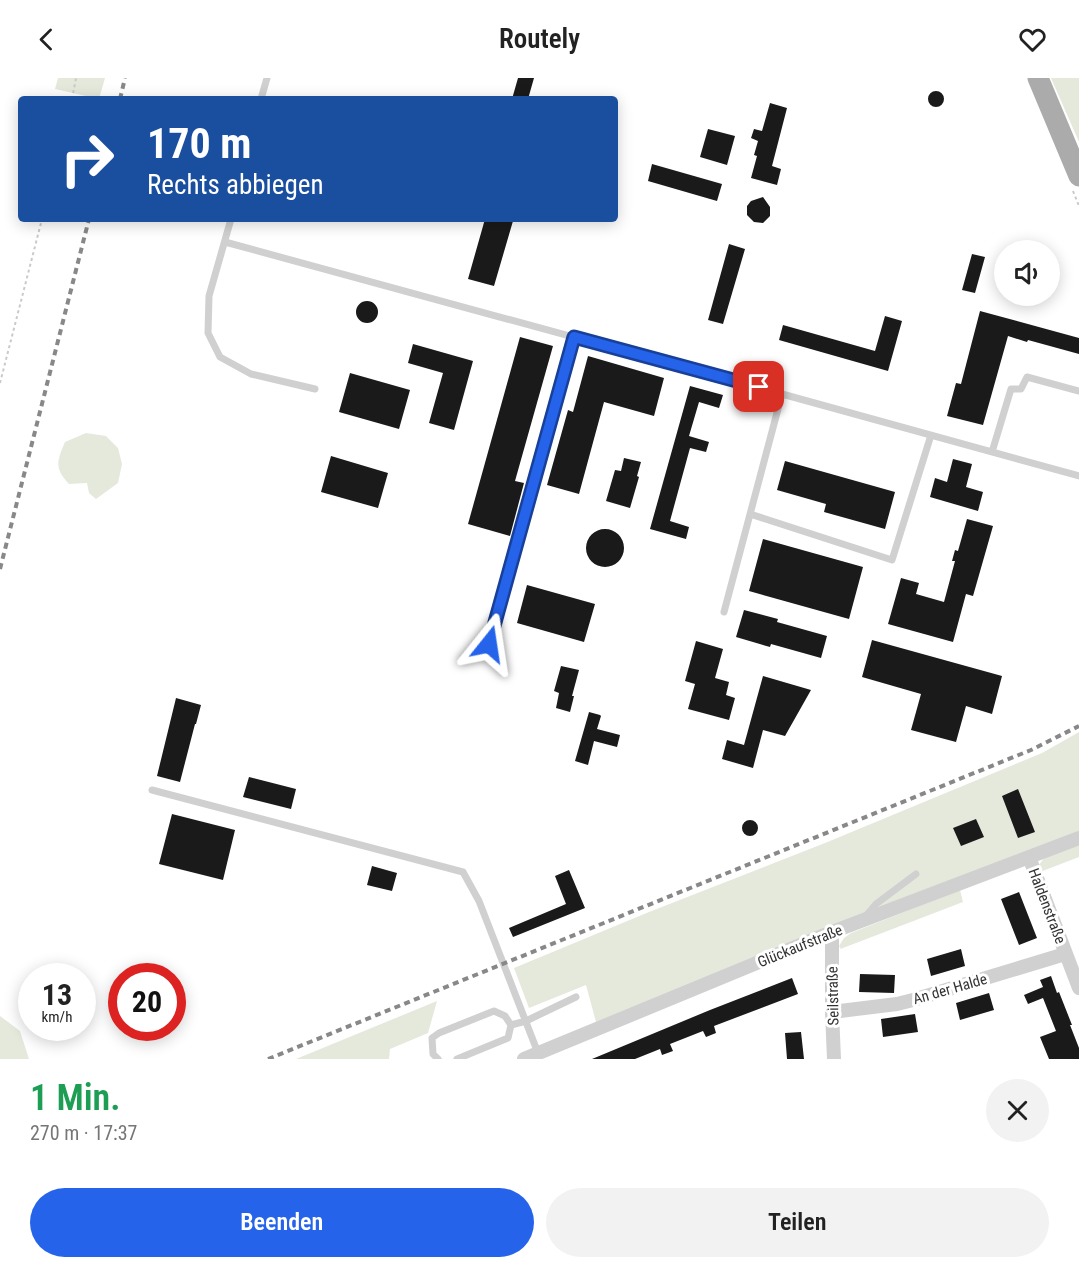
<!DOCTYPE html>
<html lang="de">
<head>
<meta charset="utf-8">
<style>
  body { margin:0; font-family:"Roboto Condensed",sans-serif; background:#f2f2f2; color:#222; height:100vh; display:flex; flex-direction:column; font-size:22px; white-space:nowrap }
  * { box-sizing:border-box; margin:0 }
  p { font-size:20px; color:#767676 }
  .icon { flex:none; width:33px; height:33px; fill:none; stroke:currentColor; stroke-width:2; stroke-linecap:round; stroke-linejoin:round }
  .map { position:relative; height:981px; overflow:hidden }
  .side { display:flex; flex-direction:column; background:#fff; flex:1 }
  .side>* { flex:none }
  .hud { position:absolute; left:18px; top:18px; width:600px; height:126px; border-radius:6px; box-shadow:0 3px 15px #0003; background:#1a4fa0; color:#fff; overflow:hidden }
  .fabs { position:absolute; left:994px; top:162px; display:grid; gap:12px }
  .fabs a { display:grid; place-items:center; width:66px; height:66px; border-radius:50%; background:#fff; box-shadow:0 3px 15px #0003; font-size:30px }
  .speed { position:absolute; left:18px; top:885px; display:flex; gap:12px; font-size:30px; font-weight:700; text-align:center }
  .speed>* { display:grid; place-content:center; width:78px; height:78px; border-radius:50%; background:#fff; box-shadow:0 3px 15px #0003; line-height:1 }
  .speed small { font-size:15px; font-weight:400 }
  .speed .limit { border:9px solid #d22; background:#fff; color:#111 }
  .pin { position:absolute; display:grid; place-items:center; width:51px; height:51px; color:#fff; margin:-26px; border-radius:12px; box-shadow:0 3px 9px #0006 }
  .me { position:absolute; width:66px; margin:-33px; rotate:15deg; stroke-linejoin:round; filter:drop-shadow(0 0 4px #0008) }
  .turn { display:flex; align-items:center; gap:21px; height:126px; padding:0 30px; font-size:27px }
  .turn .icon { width:78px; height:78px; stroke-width:2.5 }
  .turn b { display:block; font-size:42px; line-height:51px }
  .round { display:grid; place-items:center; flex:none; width:63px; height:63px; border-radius:32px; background:#f2f2f2 }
  .overview { display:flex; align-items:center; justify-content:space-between; height:102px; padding:0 30px }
  h1 { font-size:36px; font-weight:600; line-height:45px; color:#1e9e55 }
  .primary-button { display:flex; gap:12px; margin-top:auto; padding:12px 30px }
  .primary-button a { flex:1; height:69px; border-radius:36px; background:#2563eb; color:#fff; font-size:24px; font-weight:600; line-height:69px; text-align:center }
  .primary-button a+a { background:#f2f2f2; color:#222 }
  header { display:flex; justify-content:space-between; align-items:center; height:78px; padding:0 30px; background:#fff; font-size:27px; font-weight:600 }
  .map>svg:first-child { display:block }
  .green { fill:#e4e9dc }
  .building { fill:#1a1a1a }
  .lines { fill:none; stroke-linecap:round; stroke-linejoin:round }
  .path { stroke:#cacaca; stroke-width:2; stroke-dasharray:3 3; stroke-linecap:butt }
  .lane { stroke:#d0d0d0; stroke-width:7 }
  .street { stroke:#d0d0d0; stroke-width:14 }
  .primary { stroke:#ababab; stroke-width:21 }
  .rail { stroke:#888; stroke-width:4; stroke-dasharray:6 4.5; stroke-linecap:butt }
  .route-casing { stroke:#184099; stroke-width:15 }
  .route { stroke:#2563eb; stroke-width:10 }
  .labels { text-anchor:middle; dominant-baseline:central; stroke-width:6; stroke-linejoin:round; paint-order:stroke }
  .street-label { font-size:15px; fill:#333; stroke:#fff }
</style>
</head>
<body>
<header><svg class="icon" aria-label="back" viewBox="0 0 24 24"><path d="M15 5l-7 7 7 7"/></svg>Routely<svg class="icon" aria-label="heart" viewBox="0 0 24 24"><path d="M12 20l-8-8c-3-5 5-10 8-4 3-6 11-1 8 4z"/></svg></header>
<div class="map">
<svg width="1079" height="981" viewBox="0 0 1079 981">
  <rect width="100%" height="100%" fill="#fff"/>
  <!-- green -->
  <path class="green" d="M58,0h47l-6,21 -44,-10z
    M1051,0h28v64z
    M86,355l20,3 12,12 4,16 -4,19 -22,16 -7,-6 -2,-10 -18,1c-15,-16 -12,-23 -4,-42z
    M1079,654v100l-483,190 -10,-37 -57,23 -15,-40 135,-56 176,-69 217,-90z
    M1079,765v14l-39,15 -1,-7 5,-7z
    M960,812l3,12 -120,46 -2,1 -2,-3 5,-8 7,-5z
    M437,923l-9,32 -38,16 -1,10h-93z
    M0,938l20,15 9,28h-29z"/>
  <!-- building -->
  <path class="building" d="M518,0h16l-6,21h-16z
    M928 21a8 8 0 1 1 16 0a8 8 0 1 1-16 0Z
    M770,25l17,5 -15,58 9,3 -4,16 -26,-7 6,-22 -3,-1 4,-14 -7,-3 3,-9 8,2z
    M708,51l27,7 -8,29 -27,-8z
    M652,86l70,20 -5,17 -69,-20z
    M763,119l7,10v9l-7,7 -9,-1 -7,-7v-9l4,-5z
    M485,141h21l7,2 -19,65 -26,-7z
    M729,166l16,5 -22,75 -15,-4z
    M972,176l13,3 -10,36 -13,-3z
    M356 234a11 11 0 1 1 22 0a11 11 0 1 1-22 0Z
    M980,233l99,27v16l-51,-14 -1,2 -19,-6 -25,89 -36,-9 9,-33 5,1z
    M885,238l17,5 -14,50 -109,-31 4,-15 92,26z
    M520,259l33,9 -38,135 9,2 -14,53 -42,-12z
    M413,266l60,17 -19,69 -25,-7 14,-50 -35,-10z
    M588,278l76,22 -10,38 -50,-14 -25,92 -32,-9 21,-75 5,2z
    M350,295l60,17 -11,39 -60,-17z
    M690,308l33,9 -4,13 -20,-6 -10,34 20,6 -3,10 -16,-4 -20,73 19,6 -3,12 -36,-10z
    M331,378l57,17 -10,35 -57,-16z
    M624,380l17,4 -4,14 2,1 -9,31 -24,-7 9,-31 6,1z
    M953,381l19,5 -6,23 17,5 -5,19 -48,-14 5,-19 12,4z
    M785,383l110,31 -10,37 -61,-17 2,-8 -49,-14z
    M967,441l26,7 -20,70 -7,-2 -13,48 -65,-18 13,-46 18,5 -3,11 28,8 11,-41h-3l3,-11 3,1z
    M586 470a19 19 0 1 1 38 0a19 19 0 1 1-38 0Z
    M763,461l100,28 -14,52 -100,-28z
    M527,507l68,19 -11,38 -67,-19z
    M744,532l34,9 -1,3 50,14 -6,22 -50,-14 -1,3 -34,-10z
    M872,562l130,36 -10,38 -26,-8 -10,36 -45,-12 10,-36 -59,-17z
    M696,563l27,8 -8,29 14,4 -3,13 9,3 -6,22 -41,-11 7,-25 -10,-3z
    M561,588l18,4 -7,26h2l-4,16 -14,-4 3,-15 -5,-2z
    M763,598l48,14 -26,46 -22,-6 -10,38 -31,-9 5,-19 17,5z
    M176,620l25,7 -5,19h-1l-15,58 -23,-6z
    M589,634l11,3 1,1 -4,13 23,6 -3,12 -23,-6 -6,24 -13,-4z
    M249,699l47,12 -5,20 -48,-12z
    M1018,711l17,43 -17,6 -16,-42z
    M172,736l63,16 -12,50 -64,-16z
    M976,741l8,18 -23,9 -8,-18z
    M742 750a8 8 0 1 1 16 0a8 8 0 1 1-16 0Z
    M372,788l25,7 -5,18 -25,-6z
    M569,792l16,38 -72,29 -4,-9 57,-24 -11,-28z
    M1019,814l18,46 -18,7 -18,-46z
    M961,871l4,17 -34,10 -4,-17z
    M860,896l35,1 -1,18 -35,-1z
    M1051,898l6,17 2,-1 13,33h-2l9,23v11h-30l-9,-22 16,-6 -13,-33 -15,6 -4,-9 19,-8 -3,-7z
    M792,900l6,16 -84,32 2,7 -10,4 -3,-6 -33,13 3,7 -11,4 -2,-6 -25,10h-43l118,-49z
    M989,915l5,17 -34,10 -4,-17z
    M915,936l3,18 -35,5 -2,-18z
    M801,954l3,27h-17l-2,-26z"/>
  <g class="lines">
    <!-- path -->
    <path class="path" d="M72,21l4,-21
      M1073,113l6,15
      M0,305l42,-164"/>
    <!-- lane -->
    <path class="lane" d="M261,21l6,-21
      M231,141l-22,77 -1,37 12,24 31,17 64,15
      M225,164l557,152 297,82
      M992,374l19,-63h10l6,-12 52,14
      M750,436l142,46 39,-125
      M724,534l58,-218
      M489,566l85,-307
      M152,712l311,82 16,29 59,152
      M866,838l10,-12 40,-30
      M511,947l15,-4 50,-24
      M438,981l-5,-5 -1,-16 7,-5 55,-22 11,5 6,9 -3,13 -51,21"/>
    <!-- street -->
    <path class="street" d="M1029,779l50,131
      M832,854v80l2,47
      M832,934l65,-8 16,-4 152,-46
      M524,981l308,-127 247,-94"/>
    <!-- primary -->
    <path class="primary" d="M1038,0l41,98"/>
    <!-- rail -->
    <path class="rail" d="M120,21l5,-21
      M0,491l89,-350
      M268,981l763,-309 48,-24"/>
  </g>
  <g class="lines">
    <!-- route casing -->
    <g class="route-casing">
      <path id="route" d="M489,566l85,-307 185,50"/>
    </g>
    <!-- route -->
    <use href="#route" class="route"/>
  </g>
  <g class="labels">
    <!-- street labels -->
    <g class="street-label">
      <text transform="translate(1047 828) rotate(69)">Haldenstraße</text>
      <text transform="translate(800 868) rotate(-22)">Glückaufstraße</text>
      <text transform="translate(950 911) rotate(-16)">An der Halde</text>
      <text transform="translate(833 918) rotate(-91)">Seilstraße</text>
    </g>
  </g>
</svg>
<div class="fabs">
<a><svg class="icon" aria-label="sound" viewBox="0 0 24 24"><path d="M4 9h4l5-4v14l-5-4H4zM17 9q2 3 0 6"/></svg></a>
</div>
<div class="speed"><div>13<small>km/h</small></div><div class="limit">20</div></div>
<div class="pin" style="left:759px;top:309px;background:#d93025"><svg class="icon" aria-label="arrive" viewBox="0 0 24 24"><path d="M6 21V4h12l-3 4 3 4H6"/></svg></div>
<svg class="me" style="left:489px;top:566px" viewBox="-20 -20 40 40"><path d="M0-17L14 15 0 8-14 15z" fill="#2563eb" stroke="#fff" stroke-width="4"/></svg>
<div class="hud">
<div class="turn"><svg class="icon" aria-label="right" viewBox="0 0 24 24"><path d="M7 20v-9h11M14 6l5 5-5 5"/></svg><div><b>170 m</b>Rechts abbiegen</div></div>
</div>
</div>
<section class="side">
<div class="overview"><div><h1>1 Min.</h1><p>270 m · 17:37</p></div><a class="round"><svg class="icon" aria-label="close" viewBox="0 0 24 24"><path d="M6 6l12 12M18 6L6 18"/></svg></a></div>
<div class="primary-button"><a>Beenden</a><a>Teilen</a></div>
</section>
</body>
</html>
